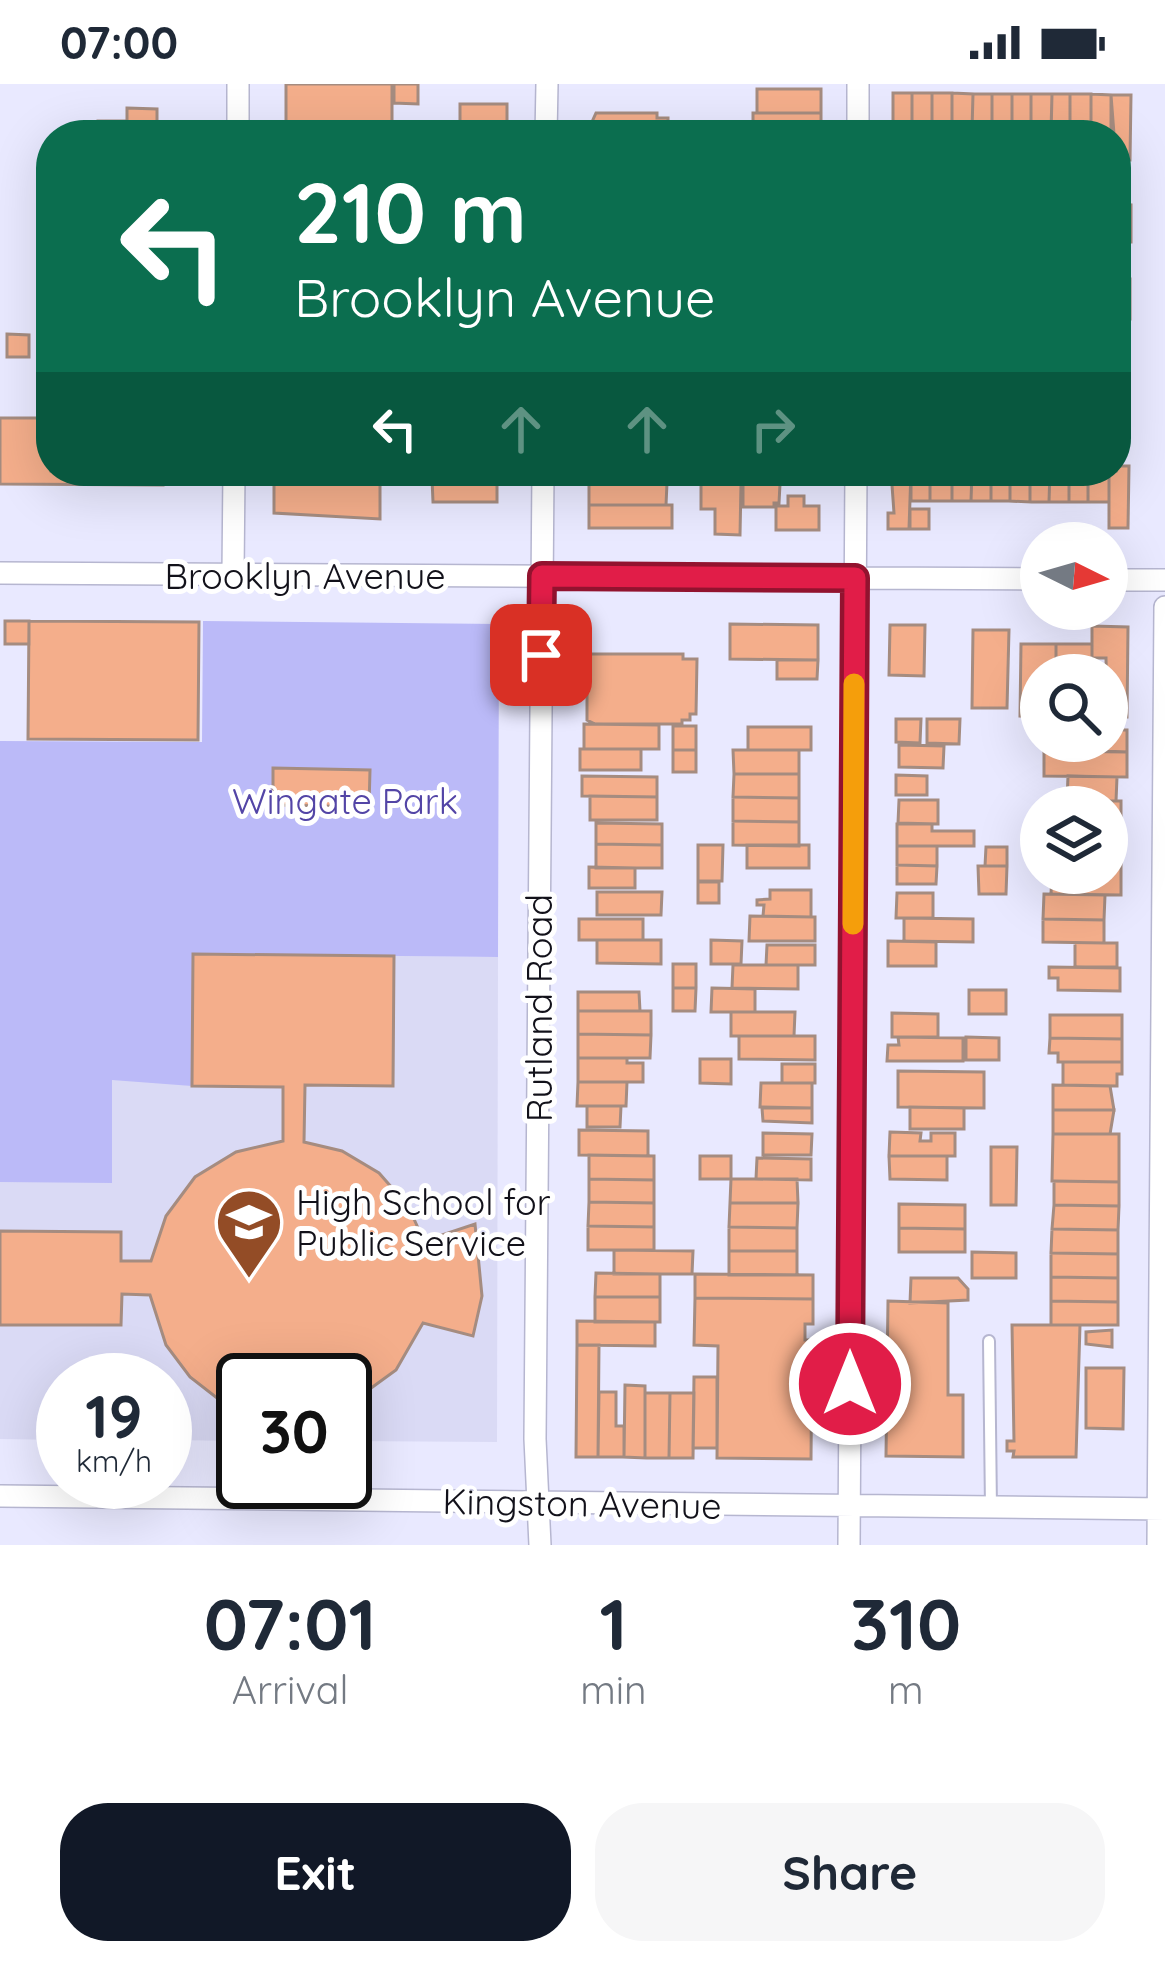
<!DOCTYPE html>
<html lang="en">
<head>
<meta charset="utf-8">
<style>
  body { margin:0; font-family:Quicksand,sans-serif; background:#f6f6f7; color:#1f2937; height:100vh; display:flex; flex-direction:column; font-size:45px; white-space:nowrap }
  * { box-sizing:border-box; margin:0 }
  p { font-size:39px; color:#747a83 }
  .icon { flex:none; width:66px; height:66px; fill:none; stroke:currentColor; stroke-width:2; stroke-linecap:round; stroke-linejoin:round }
  .map { position:relative; height:1461px; overflow:hidden }
  .drawer { display:flex; flex-direction:column; background:#fff; flex:1 }
  .drawer>* { flex:none }
  .banner { position:absolute; left:36px; top:36px; width:1095px; height:366px; border-radius:48px; box-shadow:0 12px 48px #0002; background:#0b6e4f; color:#fff; overflow:hidden }
  .needle { width:78px; rotate:95deg }
  .controls { position:absolute; left:1020px; top:438px; display:grid; gap:24px }
  .controls a { display:grid; place-items:center; width:108px; height:108px; border-radius:50%; background:#fff; box-shadow:0 12px 48px #0002; font-size:60px }
  .speed { position:absolute; left:36px; top:1269px; display:flex; gap:24px; font-size:60px; font-weight:700; text-align:center }
  .speed>* { display:grid; place-content:center; width:156px; height:156px; border-radius:50%; background:#fff; box-shadow:0 12px 48px #0002; line-height:1 }
  .speed small { font-size:30px; font-weight:400 }
  .speed .limit { border:6px solid #111; border-radius:18px; background:#fff; color:#111 }
  .pin { position:absolute; display:grid; place-items:center; width:102px; height:102px; color:#fff; margin:-51px; border-radius:24px; box-shadow:0 6px 18px #0006 }
  .me { position:absolute; width:132px; margin:-66px; rotate:0deg; stroke-linejoin:round; filter:drop-shadow(0 0 9px #0008) }
  .turn { display:flex; align-items:center; gap:42px; height:252px; padding:0 60px; font-size:54px }
  .turn .icon { width:156px; height:156px; stroke-width:2.5 }
  .turn b { display:block; font-size:84px; line-height:102px }
  .lanes { display:flex; align-items:center; height:114px; padding:0 60px; background:#0003; justify-content:center; gap:60px; direction:ltr }
  .lanes .off { opacity:.35 }
  .eta { display:flex; justify-content:space-evenly; align-items:center; height:204px; text-align:center }
  .eta b { font-size:72px; font-weight:700; line-height:84px }
  .button { display:flex; gap:24px; margin-top:auto; padding:24px 60px }
  .button a { flex:1; height:138px; border-radius:48px; background:#111827; color:#fff; font-size:48px; font-weight:700; line-height:138px; text-align:center }
  .button a+a { background:#f6f6f7; color:#1f2937 }
  .status { display:flex; justify-content:space-between; align-items:center; height:84px; padding:0 60px; background:#fff; direction:ltr }
  .status svg { height:33px; fill:currentColor }
  .map>svg:first-child { display:block }
  .built { fill:#dadaf5 }
  .green { fill:#bbbaf8 }
  .building { fill:#f4ae8b; stroke:#a58c80; stroke-width:3 }
  .lines { fill:none; stroke-linecap:round; stroke-linejoin:round }
  .service-casing { stroke:#b6b6d0; stroke-width:14 }
  .minor-casing { stroke:#b6b6d0; stroke-width:24 }
  .service { stroke:#fff; stroke-width:10 }
  .minor { stroke:#fff; stroke-width:21 }
  .route-casing { stroke:#92132f; stroke-width:30 }
  .route { stroke:#e11d48; stroke-width:21 }
  .slow { stroke:#f59e0b; stroke-width:21 }
  .labels { text-anchor:middle; dominant-baseline:central; stroke-width:10; stroke-linejoin:round; paint-order:stroke }
  .street-label { font-size:36px; fill:#12111a; stroke:#fff }
  .park-label { font-size:36px; fill:#5345a6; stroke:#fff }
  .poi-label { font-size:36px; fill:#12111a; stroke:#fff; text-anchor:start }
</style>
</head>
<body>
<div class="status"><b>07:00</b><svg viewBox="0 0 49 12"><path d="M0 12V9h3v3zM5 12V6h3v6zM10 12V3h3v9zM15 12V0h3v12zM26 1h20v11H26zM47 4h2v5h-2z"/></svg></div>
<div class="map">
<svg width="1165" height="1461" viewBox="0 0 1165 1461">
  <rect width="100%" height="100%" fill="#e9e9ff"/>
  <!-- built -->
  <path class="built" d="M193,870l305,3 -1,485 -152,-1v-61h-102v61l-78,-1v-60h-102v60l-63,-1v-257h112v-103l80,6z"/>
  <!-- green -->
  <path class="green" d="M203,537l296,3 -1,333 -305,-3 -1,132 -80,-6v103l-112,-1v-441l202,1z"/>
  <!-- building -->
  <path class="building" d="M286,0h106v51h-106z
    M394,0h24v20l-24,-1z
    M757,5h64v24h-64z
    M893,9h19v39l-19,-2z
    M912,9h20v37h-20z
    M932,9h20v37h-20z
    M952,9l21,1 -1,36h-20z
    M973,10h19v36h-20z
    M992,10h20v36h-20z
    M1012,10h19v37l-19,-1z
    M1031,10h21l-1,41h-20z
    M1052,10h18v37h-19z
    M1070,10h21v37h-21z
    M1091,10l20,1v36h-20z
    M1111,11h20l-1,65h-14z
    M460,20h47v25l-47,-1z
    M127,24l30,1v13h36v13h-95v-14h29z
    M596,29h61v5h11v17h-73l-4,-11z
    M753,29h68v22h-68z
    M429,44l72,1v6h-72z
    M1116,120l15,1v37h-15z
    M1116,195h14v40h-14z
    M7,250l22,1v22h-22z
    M1116,306h13v38h-13z
    M0,334h51v53h112v14l-163,-1z
    M1116,382h13l-1,62h-19v-57h7z
    M274,387h106v48l-106,-6z
    M433,387h64v7h-65z
    M611,387h72v10h-72z
    M732,387h67v10h-67z
    M891,387h20l-2,58h-21v-16h6z
    M911,387h19v30h-19z
    M930,387h22v30h-22z
    M952,387h20l-1,30h-19z
    M972,387h19v30h-20z
    M991,387h19v30h-19z
    M1010,387h20v31l-20,-1z
    M1030,387h20l-1,31h-19z
    M1050,387h19v31h-20z
    M1069,387h19v31h-19z
    M1088,387h21v31h-21z
    M432,394h65v24h-64z
    M589,399h78l-1,22h-77z
    M743,399l37,1 -1,19h-5v4h-31z
    M701,400h40l-1,51 -25,-1v-25h-14z
    M788,412h16v10h15v24h-43v-24h12z
    M589,421h83v23h-83z
    M910,425h19v20h-19z
    M5,537h24v23h-24z
    M29,537l170,1 -1,118 -170,-1z
    M730,540l88,1v35l-88,-1z
    M890,541h35l-1,51 -35,-1z
    M1092,542l36,1 -1,90h-20l-1,-59h-14z
    M973,546h36l-2,78h-35z
    M1021,560h35v31h-15v42l-21,-1z
    M1056,560h36v31h-36z
    M587,570h96v5h14l-1,55h-6v6h-8v4h-87l-8,-4z
    M777,576h41l-1,19h-40z
    M896,635h25l-1,24 -24,-1z
    M927,635h33l-1,25 -32,-1z
    M584,640l75,1v24h-75z
    M673,642h23v24h-23z
    M748,643h63v23h-63z
    M1107,646h20v22l-35,-1v-10h15z
    M899,661l45,1 -1,22 -44,-1z
    M580,665h61v21h-61z
    M673,666h23v22h-23z
    M733,666h66v24h-65z
    M1044,667l83,1v25l-83,-1z
    M273,684l97,2 -1,37 -96,-2z
    M734,690h65v24l-66,-1z
    M896,691l31,1v19h-31z
    M582,692l75,1v20l-75,-1z
    M1068,692l49,1 -1,24h-49z
    M590,712l67,1v23h-67z
    M733,713l66,1v24l-66,-1z
    M899,716h39v24l-40,-1z
    M1052,717h69v94l-70,-1 1,-21h55v-66h-55z
    M733,737l66,1v24l-66,-1z
    M596,739l66,1v21l-66,-1z
    M897,740h35v7h42v15h-77z
    M596,760l66,1v23h-66z
    M698,761h25l-1,36h-24z
    M747,761h62v23h-62z
    M897,762h40v20l-40,-1z
    M986,763h21v19h-22z
    M897,781l40,1 -1,18h-39z
    M978,782h29l-1,28h-27z
    M589,783l46,1v20h-46z
    M698,798h21v21h-21z
    M770,806h41v27l-48,-1 1,-11h-7v-5l13,-1z
    M597,808h65l-1,23h-64z
    M897,809h36v25h-37z
    M1044,810l61,1 -1,25 -61,-1z
    M750,832l65,1v24h-66z
    M904,834l69,1v23l-69,-1z
    M579,835h64v21h-64z
    M1043,835l61,1v23l-61,-1z
    M597,856h64v24l-64,-1z
    M711,856l31,1 -1,23h-30z
    M888,857l48,1v24h-48z
    M1075,859h42v24h-42z
    M767,861h48v20h-49z
    M193,870l201,2 -1,130 -88,-1 -1,57 38,9 37,22 29,33 16,35 51,-17 7,72 -9,40 -50,-13 -27,47 -51,37v-27h-102v30l-26,-12 -27,-21 -24,-32 -16,-50 -28,-1 -1,31h-121v-94l121,1v29h30l15,-45 29,-39 41,-25 47,-11v-54l-91,-1z
    M673,880h23v24h-23z
    M733,881h65v24l-66,-1z
    M1049,883l71,1v23l-62,-1v-12h-9z
    M673,904h23l-1,23h-22z
    M712,904l43,1v23h-44z
    M969,906h37v24h-37z
    M578,908h61l1,19h-62z
    M578,927h73v24l-73,-1z
    M731,928h64l-1,24h-63z
    M892,929l46,1v23h-46z
    M1050,931h72v24l-72,-1z
    M578,950l73,1 -1,23h-72z
    M739,952h76v24l-76,-1z
    M898,953l65,1v23h-76l1,-16h11z
    M966,953l33,1v22h-33z
    M1050,954l72,1v23h-64v-9h-9z
    M578,974h49v5h16v19h-65z
    M700,975h31v25l-31,-1z
    M1063,978h59v12h-5v12l-54,-1z
    M782,980h33v19h-33z
    M898,987l86,1v36l-86,-1z
    M578,998h49l-1,24h-49z
    M761,999h51v25l-52,-1z
    M1053,1001l57,1 4,24h-61z
    M587,1022h34l-1,21h-33z
    M910,1023l54,1v21h-54z
    M762,1024h50v15l-49,-2z
    M1053,1026h61l-4,24h-57z
    M579,1046l69,1v25l-69,-1z
    M890,1048l31,1 -1,8h11v-8h24v23h-66z
    M763,1049l49,1 -1,21h-48z
    M1053,1050h66v48l-67,-1z
    M991,1063h26l-1,58h-25z
    M589,1071l65,1v24l-65,-1z
    M700,1072h31v23h-31z
    M889,1072h58v24l-57,-1z
    M757,1074l54,1v21l-55,-1z
    M589,1095l65,1v23l-65,-1z
    M731,1095h66l1,24h-68z
    M1054,1097l65,1v24l-65,-1z
    M589,1118l65,1v24l-66,-1z
    M730,1119h68l-1,25 -68,-1z
    M899,1120l66,1v24l-66,-1z
    M1054,1121l65,1 -1,24 -66,-1z
    M588,1142l66,1v23h-66z
    M729,1143l68,1v23h-68z
    M899,1144l66,1v23h-66z
    M1052,1145l66,1v24l-67,-1z
    M614,1166l79,1 -1,23h-78z
    M729,1167h68v24h-68z
    M972,1168l44,1v25h-44z
    M1051,1169l67,1v24l-67,-1z
    M596,1189l64,1v23h-65z
    M695,1190l118,1v24l-118,-1z
    M1051,1193l67,1v24l-67,-1z
    M911,1194h47l10,11v11l-58,3z
    M595,1213h65v25h-65z
    M695,1214l118,1v25h-8v16h7l-1,119 -94,-1 1,-112 -24,-1z
    M888,1217l60,2v92h15v62l-77,-1z
    M1051,1217l67,1v23h-67z
    M577,1237l78,1v24l-78,-1z
    M1012,1241h68l-4,132h-63l1,-6h-7v-10h7z
    M1112,1246v17l-26,-3v-12z
    M577,1261h22l-1,112h-22z
    M1086,1284h38l-1,61 -37,-1z
    M694,1293h23v71h-24z
    M625,1301l20,1v72l-21,-1z
    M599,1308h17v34h8v31h-26z
    M645,1309h25l-1,65h-24z
    M670,1309h24l-1,65h-24z"/>
  <g class="lines">
    <!-- service casing -->
    <g class="service-casing">
      <path id="service" d="M989,1257l2,168"/>
    </g>
    <!-- minor casing -->
    <g class="minor-casing">
      <path id="minor" d="M238,51v-51
        M546,51l1,-51
        M858,51v-51
        M0,489l1041,6
        M233,490l1,-103
        M1107,496h58
        M0,1412l1165,13
        M540,1461l-5,-106 8,-968
        M849,1461l7,-1074
        M1158,1461l7,-938"/>
    </g>
    <!-- service -->
    <use href="#service" class="service"/>
    <!-- minor -->
    <use href="#minor" class="minor"/>
  </g>
  <g class="lines">
    <!-- route casing -->
    <g class="route-casing">
      <path id="route" d="M541,571l1,-79 313,2 -5,806"/>
    </g>
    <!-- route -->
    <use href="#route" class="route"/>
    <!-- slow -->
    <path class="slow" d="M853,840l1,-240"/>
  </g>
  <!-- icons -->
  <defs>
    <g id="school-pin" transform="scale(3.45)"><path d="M0 17L-7.5 6A9.5 9.5 0 1 1 7.5 6Z" fill="#934c26" stroke="#fff"/><path d="M0-5L7-2L0 1L-7-2ZM-4 1L0 2.5L4 1V4Q0 6-4 4Z" fill="#fff"/></g>
  </defs>
  <g fill-rule="evenodd">
    <use href="#school-pin" x="249" y="1138"/>
  </g>
  <g class="labels">
    <!-- street labels -->
    <g class="street-label">
      <text x="305" y="491">Brooklyn Avenue</text>
      <text transform="translate(538 924) rotate(-90)">Rutland Road</text>
      <text transform="translate(582 1419) rotate(1)">Kingston Avenue</text>
    </g>
    <!-- park labels -->
    <g class="park-label">
      <text x="345" y="716">Wingate Park</text>
    </g>
    <!-- poi labels -->
    <g class="poi-label">
      <text x="296" y="1117">High School for<tspan x="296" dy="41">Public Service</tspan></text>
    </g>
  </g>
</svg>
<div class="controls">
<a><svg class="needle" viewBox="-14 -14 28 28"><path d="M0-13l5 13h-10z" fill="#e53935"/><path d="M0 13l5-13h-10z" fill="#747a83"/></svg></a>
<a><svg class="icon" aria-label="search" viewBox="0 0 24 24"><circle cx="10" cy="10" r="6"/><path d="M15 15l6 6"/></svg></a>
<a><svg class="icon" aria-label="layers" viewBox="0 0 24 24"><path d="M12 4l9 5-9 5-9-5zM3 14l9 5 9-5"/></svg></a>
</div>
<div class="speed"><div>19<small>km/h</small></div><div class="limit">30</div></div>
<div class="pin" style="left:541px;top:571px;background:#d93025"><svg class="icon" aria-label="arrive" viewBox="0 0 24 24"><path d="M6 21V4h12l-3 4 3 4H6"/></svg></div>
<svg class="me" style="left:850px;top:1300px" viewBox="-20 -20 40 40"><circle r="17" fill="#e11d48" stroke="#fff" stroke-width="3"/><path d="M0-11L8 9 0 5-8 9z" fill="#fff"/></svg>
<div class="banner">
<div class="turn"><svg class="icon" aria-label="left" viewBox="0 0 24 24"><path d="M17 20v-9H6M10 6l-5 5 5 5"/></svg><div><b>210 m</b>Brooklyn Avenue</div></div>
<div class="lanes"><svg class="icon" aria-label="left" viewBox="0 0 24 24"><path d="M17 20v-9H6M10 6l-5 5 5 5"/></svg><svg class="icon off" aria-label="ahead" viewBox="0 0 24 24"><path d="M12 20V5M6 11l6-6 6 6"/></svg><svg class="icon off" aria-label="ahead" viewBox="0 0 24 24"><path d="M12 20V5M6 11l6-6 6 6"/></svg><svg class="icon off" aria-label="right" viewBox="0 0 24 24"><path d="M7 20v-9h11M14 6l5 5-5 5"/></svg></div>
</div>
</div>
<section class="drawer">
<div class="eta">
<div><b>07:01</b><p>Arrival</p></div>
<div><b>1</b><p>min</p></div>
<div><b>310</b><p>m</p></div>
</div>
<div class="button"><a>Exit</a><a>Share</a></div>
</section>
</body>
</html>
